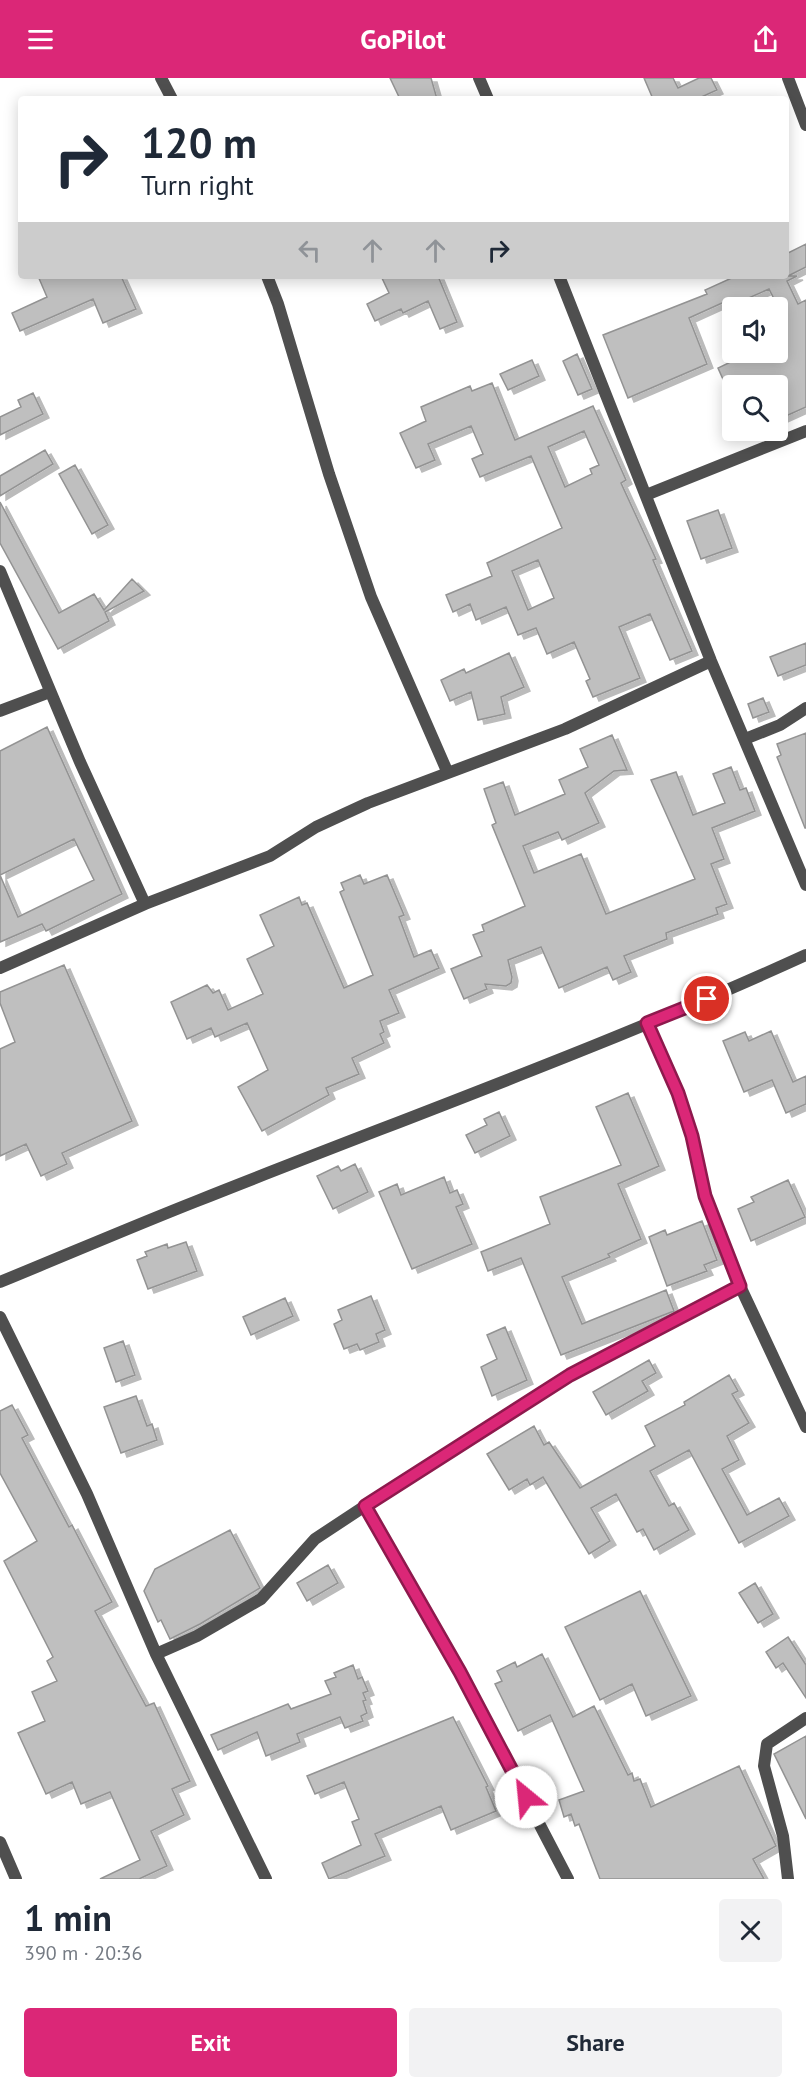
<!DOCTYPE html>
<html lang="en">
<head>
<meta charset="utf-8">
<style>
  body { margin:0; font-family:"PT Sans",sans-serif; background:#f2f2f3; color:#1f2937; height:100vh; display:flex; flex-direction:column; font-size:22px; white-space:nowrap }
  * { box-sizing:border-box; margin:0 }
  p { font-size:20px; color:#747a83 }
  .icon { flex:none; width:33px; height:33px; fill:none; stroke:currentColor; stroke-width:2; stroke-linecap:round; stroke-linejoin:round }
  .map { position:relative; height:1801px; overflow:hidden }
  .details { display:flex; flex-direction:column; background:#fff; flex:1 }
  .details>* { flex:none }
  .hud { position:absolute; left:18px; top:18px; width:771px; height:183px; border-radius:6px; box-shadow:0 3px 15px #0003; background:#fff; color:#1f2937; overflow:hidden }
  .tools { position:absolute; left:722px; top:219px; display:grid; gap:12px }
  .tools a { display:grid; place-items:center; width:66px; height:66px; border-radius:6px; background:#fff; box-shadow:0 3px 15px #0003; font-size:30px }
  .pin { position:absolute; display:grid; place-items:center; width:51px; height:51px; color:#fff; margin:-26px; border:3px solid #fff; border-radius:50%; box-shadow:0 2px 6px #0007 }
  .me { position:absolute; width:66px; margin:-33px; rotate:332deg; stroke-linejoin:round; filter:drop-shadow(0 0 4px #0008) }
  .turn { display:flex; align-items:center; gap:21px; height:126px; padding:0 24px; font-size:27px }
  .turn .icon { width:78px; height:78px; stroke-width:2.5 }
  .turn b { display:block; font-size:42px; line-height:51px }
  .lanes { display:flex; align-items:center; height:57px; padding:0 24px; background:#0003; justify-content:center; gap:30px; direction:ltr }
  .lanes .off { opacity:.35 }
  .round { display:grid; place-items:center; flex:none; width:63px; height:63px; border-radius:6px; background:#f2f2f3 }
  .summary { display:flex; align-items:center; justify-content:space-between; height:102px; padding:0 24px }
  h1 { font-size:36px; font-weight:600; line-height:45px }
  .action { display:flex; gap:12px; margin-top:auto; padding:12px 24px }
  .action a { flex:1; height:69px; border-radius:6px; background:#db2777; color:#fff; font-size:24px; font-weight:600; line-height:69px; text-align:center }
  .action a+a { background:#f2f2f3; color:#1f2937 }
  header { display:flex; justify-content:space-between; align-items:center; height:78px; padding:0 24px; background:#db2777; color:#fff; font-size:27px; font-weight:600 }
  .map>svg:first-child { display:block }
  .building { fill:#bfbfbf; stroke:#939393; stroke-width:1.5; fill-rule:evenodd; filter:url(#shadow) }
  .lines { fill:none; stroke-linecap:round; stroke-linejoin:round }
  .minor { stroke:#4f4f4f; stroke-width:12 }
  .route-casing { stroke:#8e194d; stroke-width:15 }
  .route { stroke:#db2777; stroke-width:10 }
</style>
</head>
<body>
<header><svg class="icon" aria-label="menu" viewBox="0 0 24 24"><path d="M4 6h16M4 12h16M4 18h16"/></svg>GoPilot<svg class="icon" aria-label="share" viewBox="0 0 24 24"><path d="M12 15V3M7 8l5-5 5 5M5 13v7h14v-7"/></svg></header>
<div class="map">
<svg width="806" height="1801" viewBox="0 0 806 1801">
  <defs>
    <filter id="shadow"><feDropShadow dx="6" dy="4" stdDeviation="0" flood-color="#0004"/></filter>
  </defs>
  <rect width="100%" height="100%" fill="#fff"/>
  <!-- building -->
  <path class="building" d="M390,0h41l6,21h-37z
    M644,0h29l5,10 21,-10h12l6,12 -20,9h-44z
    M806,166v23l-18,9h9l-10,5 11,23 8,-4v107l-29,13v-34h-51l-8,-18 33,-16h26v-47l-8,-16 -34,15 -2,-6 -44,20 18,46 -79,34 -25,-63 104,-41 -2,-4 31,-14h50v-22z
    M38,198h83l15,33 -33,14 -10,-24 -73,32 -8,-18 35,-16z
    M381,198h57l19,46 -17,7 -12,-28 -25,12 -2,-4 -26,12 -8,-17 22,-11z
    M577,276l15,35 -14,6 -15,-34z
    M532,282l7,16 -31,14 -8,-16z
    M492,305l23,57 78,-34 33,74 -5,3 35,76 -3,1 39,91 -22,9 -20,-46 -31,13 21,51 -47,19 -7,-16 4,-2 -16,-37 -27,12 -11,-26 -18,7 -12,-28 -30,13 -6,-16 -17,8 -7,-17 46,-19 -5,-13 75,-35 -31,-72 -51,21 -8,-18 11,-5 -12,-28 -43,18 7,16 -19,8 -16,-35 26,-12 -5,-14 49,-21 2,5zM584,353l15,34 -9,4 2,5 -27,13 -17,-40zM538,482l16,38 -26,12 -16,-39z
    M33,315l10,21 -43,21v-18l21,-10 -3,-7z
    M45,372l8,14 -53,32v-20z
    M75,387l33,60 -16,9 -33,-60z
    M0,424l59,111 35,-19 10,16 28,-31 12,12 -39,21 4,9 -51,28 -58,-106z
    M718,432l14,38 -31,11 -14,-38z
    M806,565v22l-28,11 -8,-19z
    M509,575l15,34 -23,10 4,17 -27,6 -7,-28 -21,9 -9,-21 23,-11 2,4z
    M763,620l6,14 -16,6 -5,-14z
    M47,649l75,167 -76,37 -4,-7 -42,18v-191zM74,761l20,41 -76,37 -18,-42z
    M806,655v95h-1l-28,-71 4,-2 -4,-11z
    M612,657l15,35 -13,1 -29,22 14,30 -37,17 -4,-8 -35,14 11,27 47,-19 25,60 89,-35 -44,-99 25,-8 17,43 32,-12 -12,-29 18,-7 9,23 6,-2 9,23 -43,17 12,31 -13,5 16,40 -11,4 2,6 -52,19 1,6 -43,17 7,16 -18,8 -6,-13 -48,21 -18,-41 -33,13 4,17 -1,6 -5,3 -21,-2 2,5 -23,10 -13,-30 31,-13 -9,-21 11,-4 -2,-6 43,-19 -33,-81 4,-2 -12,-34 19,-7 12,33 50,-21 -6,-14 29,-13 -8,-18z
    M360,797l4,9 23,-9 17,40 -5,2 15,40 17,-7 8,18 -50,22 10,23 -19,8 4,11 -4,2 4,9 -32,15 7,16 -33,14 3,7 -67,36 -24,-44 30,-17 -21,-47 -32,14 -4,-9 -24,11 -16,-37 36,-17 6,8 6,-3 9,20 35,-16 -16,-35 27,-13 -14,-31 39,-18 3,8 5,-2 37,85 29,-13 -33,-83 4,-2 -3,-7z
    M64,887l68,156 -70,32 5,11 -26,12 -15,-32 -26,12v-107l15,-7 -15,-39v-11z
    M771,953l22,51 13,-6v28l-20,9 -14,-33 -28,12 -21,-51 22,-9 4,9z
    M628,1015l31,73 -41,18 23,55 -33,15 2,3 -48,20 20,47 84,-34 8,21 -113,44 -40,-97 -33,13 -7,-19 69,-28 -10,-27 81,-32 -25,-58z
    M499,1034l11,24 -35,17 -9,-18 21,-10 -3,-6z
    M355,1086l13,28 -35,17 -16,-33 21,-10 3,5z
    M444,1099l6,16 7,-3 6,14 -7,3 16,37 -60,25 -33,-77 18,-8 4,11z
    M788,1102l17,37 -54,24 -13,-32 16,-7 -3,-5z
    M702,1143l15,39 -13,5 3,6 -40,15 -18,-49 16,-7 2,5z
    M186,1164l11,29 -49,18 -11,-29 10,-4 -2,-4 22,-8 1,4z
    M371,1218l14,34 -9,4 3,8 -19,8 -3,-6 -13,5 -10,-25 8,-4 -4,-10z
    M285,1220l8,18 -42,19 -8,-18z
    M505,1249l22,53 -35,16 -11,-29 16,-8 -10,-24z
    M123,1263l12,34 -19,7 -12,-34z
    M649,1282l7,13 -14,8 6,10 -42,24 -13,-23z
    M729,1297l9,16 -6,3 17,29 -22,13 12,24 -17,9 25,46 32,-17 10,18 -50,27 -50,-93 -39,21 19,35 5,-3 15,27 -35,20 -11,-21 -6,3 -21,-38 -25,14 19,33 -21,13 -46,-77 -13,8 -3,-6 -18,11 -22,-36 47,-28 10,19 5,-3 31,46 75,-42 -10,-20 40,-21 -1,-3z
    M136,1318l11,30 5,-2 5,16 -36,13 -17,-46z
    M12,1327l16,30 -6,3 47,89 3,-2 40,77 -17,9 51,95 8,-3 36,78 -18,8 12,26 -33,16 16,35 -28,13h-39l40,-19 -30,-68 -29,12 -9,-22 -26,12 -28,-61 27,-12 -13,-29 25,-11 -10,-20 6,-4 -49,-96 33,-20 -37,-68v-62z
    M230,1452l30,58 -60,36 -30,15 -9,-19 -3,2 -14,-31 11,-22z
    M328,1487l10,18 -31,18 -10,-18z
    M755,1505l18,31 -15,9 -19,-30z
    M640,1513l51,105 -45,20 -14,-32 -32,16 -35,-73z
    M788,1559l18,28v33l-23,-35 -7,5 -10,-16z
    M542,1576l31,63 21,-11 34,69 4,-2 2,8 6,-2 11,28 88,-41 37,80 -23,13 11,20h-164l-21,-55 -4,2 -4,-12 -7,3 -5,-17 25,-9 -34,-76 -32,16 -23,-47 7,-3 -5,-10 18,-9 2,5z
    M353,1587l5,14 4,-2 6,14 -5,2 3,7 -3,1 4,12 -6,3 2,5 -18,7 -5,-11 -43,17 3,8 -34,14 -9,-24 -39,18 -7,-15 77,-31 3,5 40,-15 -6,-13 11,-4 -2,-4z
    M453,1639l35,69 -2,1 10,24 -45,19 -10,-24 -66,28 10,22 -56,23 -7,-16 39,-18 -9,-23 7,-3 -15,-37 -29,12 -8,-18z
    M806,1658v83l-32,-65z"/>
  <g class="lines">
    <!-- minor -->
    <path class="minor" d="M161,0l11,21
      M479,0l9,21
      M788,0l18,47
      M267,198l11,28 51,170 42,123 76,174
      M559,198l152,385 95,224
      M646,417l160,-64
      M0,493l80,191 65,142
      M0,633l50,-19
      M745,661l35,-14 26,-17
      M0,890l145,-64 125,-48 46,-29 52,-24 197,-74 146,-68
      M647,945l31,70 14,43 13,60 35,90 66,141
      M0,1204c66,-27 131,-55 197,-81 203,-81 410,-155 609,-246
      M0,1239l87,177 69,160 110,225
      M156,1576l41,-18 64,-37 54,-60 50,-33
      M0,1764l16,37
      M568,1801l-108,-207 -95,-166 205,-131 170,-89
      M788,1801l-5,-43 -19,-70 3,-22 39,-26"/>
  </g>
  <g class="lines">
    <!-- route casing -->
    <g class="route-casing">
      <path id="route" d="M526,1719l-66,-125 -95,-166 205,-131 170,-89 -35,-90 -13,-60 -14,-43 -31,-70 60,-24"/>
    </g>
    <!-- route -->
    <use href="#route" class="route"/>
  </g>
</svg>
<div class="tools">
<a><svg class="icon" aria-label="sound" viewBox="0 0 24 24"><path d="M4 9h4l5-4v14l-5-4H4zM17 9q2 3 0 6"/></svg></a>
<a><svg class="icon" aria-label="search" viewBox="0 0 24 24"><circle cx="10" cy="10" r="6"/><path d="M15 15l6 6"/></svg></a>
</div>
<div class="pin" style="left:707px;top:921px;background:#d93025"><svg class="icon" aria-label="arrive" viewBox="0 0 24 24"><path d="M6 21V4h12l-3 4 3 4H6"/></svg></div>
<svg class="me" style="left:526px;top:1719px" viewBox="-20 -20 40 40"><circle r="19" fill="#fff"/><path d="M0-13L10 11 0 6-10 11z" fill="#db2777"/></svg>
<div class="hud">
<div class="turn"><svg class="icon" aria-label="right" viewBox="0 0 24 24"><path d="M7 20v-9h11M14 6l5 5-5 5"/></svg><div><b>120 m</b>Turn right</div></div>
<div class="lanes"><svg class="icon off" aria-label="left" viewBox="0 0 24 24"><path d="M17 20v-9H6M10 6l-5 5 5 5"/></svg><svg class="icon off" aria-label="ahead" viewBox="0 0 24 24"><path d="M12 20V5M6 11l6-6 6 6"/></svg><svg class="icon off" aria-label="ahead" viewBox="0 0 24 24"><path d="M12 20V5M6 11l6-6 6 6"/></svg><svg class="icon" aria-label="right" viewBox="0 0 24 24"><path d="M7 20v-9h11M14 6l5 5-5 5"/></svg></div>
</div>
</div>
<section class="details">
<div class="summary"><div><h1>1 min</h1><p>390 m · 20:36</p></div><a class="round"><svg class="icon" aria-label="close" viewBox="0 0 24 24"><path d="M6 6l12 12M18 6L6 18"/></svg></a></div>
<div class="action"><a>Exit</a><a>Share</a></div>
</section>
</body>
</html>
